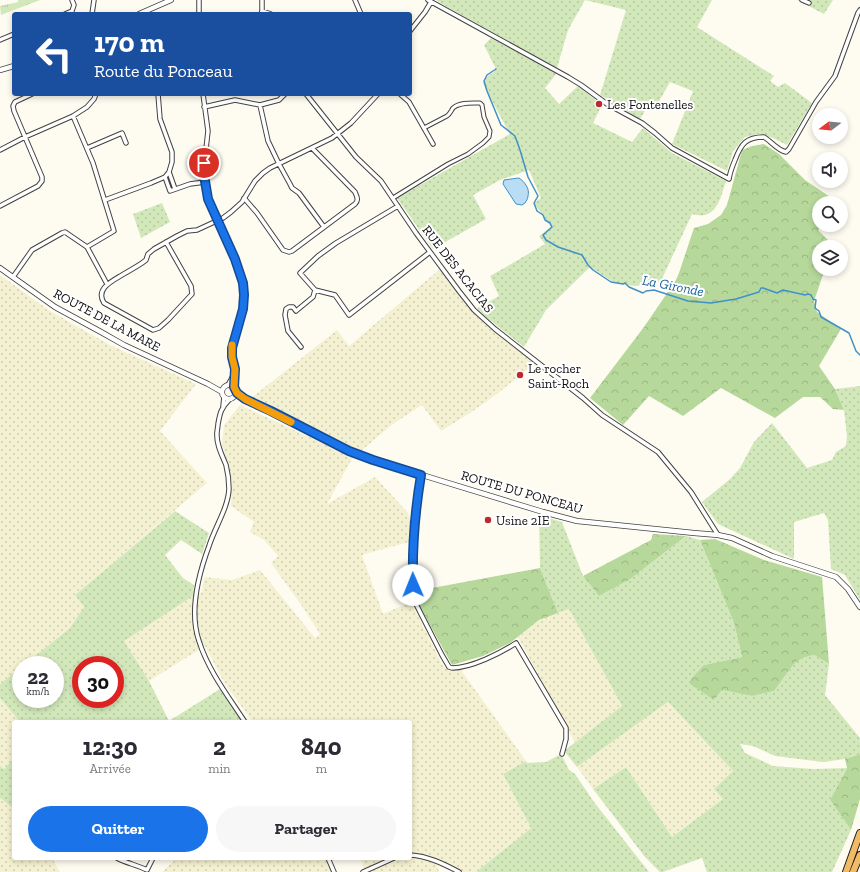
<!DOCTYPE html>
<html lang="fr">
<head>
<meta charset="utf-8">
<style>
  body { margin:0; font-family:"Zilla Slab",serif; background:#f7f7f7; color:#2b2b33; height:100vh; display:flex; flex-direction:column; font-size:15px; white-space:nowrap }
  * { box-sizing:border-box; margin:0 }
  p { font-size:13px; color:#7c7c81 }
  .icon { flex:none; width:22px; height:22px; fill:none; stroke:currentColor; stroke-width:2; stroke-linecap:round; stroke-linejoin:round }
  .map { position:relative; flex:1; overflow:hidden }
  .side { position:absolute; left:12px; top:720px; width:400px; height:140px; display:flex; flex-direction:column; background:#fff; border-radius:4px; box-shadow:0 2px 6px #0003 }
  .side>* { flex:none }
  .guide { position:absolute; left:12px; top:12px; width:400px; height:84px; border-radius:4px; box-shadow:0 2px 6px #0003; background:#1a4fa0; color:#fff; overflow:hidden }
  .needle { width:26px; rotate:254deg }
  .controls { position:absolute; left:812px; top:108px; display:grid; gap:8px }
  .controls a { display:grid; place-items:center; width:36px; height:36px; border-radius:50%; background:#fff; box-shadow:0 2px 6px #0003; font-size:20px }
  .speed { position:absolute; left:12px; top:656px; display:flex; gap:8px; font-size:20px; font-weight:700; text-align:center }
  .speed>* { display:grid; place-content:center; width:52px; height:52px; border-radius:50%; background:#fff; box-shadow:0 2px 6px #0003; line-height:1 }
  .speed small { font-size:10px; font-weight:400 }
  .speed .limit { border:6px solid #d22; background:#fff; color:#111 }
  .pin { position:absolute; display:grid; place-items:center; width:34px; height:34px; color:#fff; margin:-17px; border:2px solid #fff; border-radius:50%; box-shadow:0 1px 4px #0007 }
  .me { position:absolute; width:44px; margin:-22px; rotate:359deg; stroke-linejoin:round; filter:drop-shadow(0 0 3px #0008) }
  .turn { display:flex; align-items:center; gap:14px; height:84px; padding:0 16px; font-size:18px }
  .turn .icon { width:52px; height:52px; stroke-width:2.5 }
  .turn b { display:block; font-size:28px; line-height:34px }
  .eta { display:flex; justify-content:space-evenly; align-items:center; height:68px; text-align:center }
  .eta b { font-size:24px; font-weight:700; line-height:28px }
  .button { display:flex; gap:8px; margin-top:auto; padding:8px 16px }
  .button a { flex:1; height:46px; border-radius:24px; background:#1a73e8; color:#fff; font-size:16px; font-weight:700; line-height:46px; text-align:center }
  .button a+a { background:#f7f7f7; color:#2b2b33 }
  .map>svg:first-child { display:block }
  .farmland { fill:url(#farmland-dots) }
  .grass { fill:url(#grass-dots); fill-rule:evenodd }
  .forest { fill:url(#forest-crowns) }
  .park { fill:url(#park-tufts) }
  .water { fill:#b8ddf4; stroke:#4191c8 }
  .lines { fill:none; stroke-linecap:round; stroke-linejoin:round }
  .stream { stroke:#4191c8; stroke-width:1.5 }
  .pedestrian-casing { stroke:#424242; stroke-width:5 }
  .minor-casing { stroke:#424242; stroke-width:5.5 }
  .tertiary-casing { stroke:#424242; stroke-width:6 }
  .trunk-casing { stroke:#202020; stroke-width:8 }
  .pedestrian { stroke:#fff; stroke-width:3 }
  .minor { stroke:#fff; stroke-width:3.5 }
  .tertiary { stroke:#fff; stroke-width:4.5 }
  .trunk { stroke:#f1bb66; stroke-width:6 }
  .route-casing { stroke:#114b97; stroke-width:10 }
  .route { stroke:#1a73e8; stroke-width:7 }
  .slow { stroke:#f59e0b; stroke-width:7 }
  .poi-dot { fill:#ba2b30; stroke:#fff; stroke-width:1.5 }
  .labels { text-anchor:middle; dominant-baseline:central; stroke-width:4; stroke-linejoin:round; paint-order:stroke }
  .poi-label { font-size:13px; fill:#0f0f0f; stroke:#fff; text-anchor:start }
  .street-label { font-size:13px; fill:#0f0f0f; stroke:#fff }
  .water-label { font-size:14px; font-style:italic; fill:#1c639d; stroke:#fff }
</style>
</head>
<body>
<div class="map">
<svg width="860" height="872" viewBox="0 0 860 872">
  <defs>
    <pattern id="farmland-dots" width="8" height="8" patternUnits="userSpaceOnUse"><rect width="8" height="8" fill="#f4f1d2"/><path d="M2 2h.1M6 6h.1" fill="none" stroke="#d0cdb3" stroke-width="1.8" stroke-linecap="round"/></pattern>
    <pattern id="grass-dots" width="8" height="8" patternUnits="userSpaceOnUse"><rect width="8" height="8" fill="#d2e8bb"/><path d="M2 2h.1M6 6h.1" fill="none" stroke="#b3c6a0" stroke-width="1.8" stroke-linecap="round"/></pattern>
    <pattern id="forest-crowns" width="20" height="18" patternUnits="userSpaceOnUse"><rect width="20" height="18" fill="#b6d89b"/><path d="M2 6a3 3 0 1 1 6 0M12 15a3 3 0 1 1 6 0" fill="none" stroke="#9bb884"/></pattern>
    <pattern id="park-tufts" width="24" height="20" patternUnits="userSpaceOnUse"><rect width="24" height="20" fill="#d2e8bb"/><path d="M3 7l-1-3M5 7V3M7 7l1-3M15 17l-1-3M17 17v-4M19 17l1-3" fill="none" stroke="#b3c6a0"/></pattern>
  </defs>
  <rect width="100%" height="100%" fill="#fefcf1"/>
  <!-- farmland -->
  <path class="farmland" d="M440,269l33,43 7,7 12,11 43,33 -38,31 -27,19 -29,18 -19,-26 -29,19 -32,27 -110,-53 86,-68 12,16z
    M0,275l50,36 60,34 86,39 -36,47 47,52 -132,112 9,12 -14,21 -46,37h-3v2l-21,17z
    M240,405l113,52 -26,47 48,-27 33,36 5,13 -1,15 -50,14 21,59 28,-12 33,66 17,2 65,91 -23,13 28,54 -55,44h-19l-20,-6 2,6h-80l5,-3 -4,-11h50v-136h-157l-28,-38 -20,-38 -56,35 -26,-40 70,-45 9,-4 2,-15 28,3 28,-10 55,68 5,-4 -18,-28 -31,-43 7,-7 -14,-16 -14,-8 4,-10 -23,-16 1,-26 -10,-36 2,-19z
    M569,609l53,97 -47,37 -57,-106 21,-17z
    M0,698l20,24h-6v36l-10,11 -4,-3z
    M668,702l65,69 -9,28 -52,38 -46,-70 -33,22 -16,-22z
    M0,798l14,11v49h38l8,14h-60z
    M177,858h148l6,14h-125v-1l-2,1h-42z"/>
  <!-- grass -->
  <path class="grass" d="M437,0h275l-15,27 77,49 -4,5 8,6 7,-4 27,20 -25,42 -14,-7 -14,-4 -14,3 -12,14 -6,20 -55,-27 21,-53 -23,-9 -12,21 -7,-2 -11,18 -40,-24 26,-85 -41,-10 -17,30 -11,38 -63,-34 -57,-33z
    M797,0h36l-9,14z
    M491,38l66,35 -12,15 14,16 19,-18 24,19 -9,18 39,19 11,-14 29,25 54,28c-4,12 -7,30 -21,34 -4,1 -9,0 -13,-1l-31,67 -26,5 -20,-3 -25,-16 -44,43 -22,37 -38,-30 -9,-9 22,-12 -9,-20 16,-9 39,-23 -6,-8 12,-9 -17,-24 7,-5 -12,-28 -29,10 -27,15 13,24 -53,30 -36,-51 113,-64 -24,-44 -3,-7 5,-7 7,-5v-4l-11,-22z
    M162,203l8,19 -29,16 -8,-24z
    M860,386v214l-15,-25 -14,-6 -3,-49 -4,-7 -30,9v37l-76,-35 -16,-22 28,-23 10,-11 14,-26 18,-19 35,45 25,-8 4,-8 10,-6 1,-10 -3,-26 -9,-21z
    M175,511l34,22 -7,21 -21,-14 -16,15 18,23 11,7 -1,11 -69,45 25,40 20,40 51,-32 22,33h-222l-20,-24v-14l21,-17v32h34v-34h-31l46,-37 14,-21 -9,-12zM81,665h34v34h-34z
    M539,515l23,7 21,54 16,20 30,-16 57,-44 14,4 34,83 8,34 -38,8 10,35 8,-10 30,6 22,-5 19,-26 9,-7 12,-3 15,9 -4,31 35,43v16l-15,5 -22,3 -48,-6 -22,-10 -13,-2 5,9 28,13 40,3 34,-1 -5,10 -12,22 21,30 -19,42h-125l-5,-14 -39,14h-3l-15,-15 -52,-68 33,-22 46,70 51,-38 -9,-10 19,-18 -65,-69 -91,65 -13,-16 58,-45 -53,-97 -11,4 -18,-45z
    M561,754l8,16 6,4 19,28 55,70h-173l55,-44 -28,-54 23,-13 1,2 19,-1z
    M14,758v51l-14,-11v-32l4,3z"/>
  <!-- forest -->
  <path class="forest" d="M764,144l15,10 26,26 34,23h-20v22h4l-5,5 15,15 -1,2h-13v22h6l-11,32 3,11 24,17 -22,37 16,23 9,21 -11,-1 -13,-12h-17l-28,21 -54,-30 -38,28 -34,-20 -26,29 -33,-27 54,-71 32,-47 3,-7 15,-45 14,-4 13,-9 6,-10 15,-55 10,-4z
    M653,534l33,2 -57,44 -30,16 -16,-20 68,-36z
    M715,539l49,21 58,17 7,87 -15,-9 -12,3 -9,7 -19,26 -22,5 -30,-6 -8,10 -24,-16 1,-5 13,-14 38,-8 -8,-34 -34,-83z
    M540,568l18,45 -19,7 -29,23 -27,13 -31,9 -33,-60 -3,-14z
    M860,754v45l-9,31 -21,-30 12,-22 5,-10 -2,-9z"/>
  <!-- park -->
  <path class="park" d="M18,0h22l-39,15 -1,-9 18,-4z"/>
  <!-- water -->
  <path class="water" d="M519,178c6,4 11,11 9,18 0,3 -2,5 -3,7l-3,2 -6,-1 -13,-20 1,-4 7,-1z"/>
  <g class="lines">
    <!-- stream -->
    <path class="stream" d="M496,69l-9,6 -3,6 3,10 14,34 14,11 5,14 8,27 10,19 -4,7 3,8 6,4 2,5 5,3 2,4 -9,8 3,5 12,7 24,8 6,10 5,5 18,12 12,2 2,-1 4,4 14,6 3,-2 8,-1 34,11 23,2 25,-4 23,-7 2,-4h2l14,5 6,-3 22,5 3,-1 3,1 2,4 3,1 -1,8 4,3 2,6 28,16 7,18 4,4"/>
    <!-- pedestrian casing -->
    <g class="pedestrian-casing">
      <path id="pedestrian" d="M393,198l55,-34 20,-10 15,-11 6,-6 1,-6 -6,-14 -2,-12 -2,-2c-8,0 -21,-1 -27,5 -2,3 -3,6 -6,8l-23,12"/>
    </g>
    <!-- minor casing -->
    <g class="minor-casing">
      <path id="minor" d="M199,0v14
        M355,0l6,14
        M428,0l140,77 13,8 26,19 35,19 13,10 17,15 57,31c1,-7 3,-12 6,-19 6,-16 11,-23 29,-23 8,5 13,13 22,15l3,-3 27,-47 19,-26 23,-63 2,-3
        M802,0l7,3
        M262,11l9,3
        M65,14l7,-3 2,-6 -2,-5
        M92,14l2,-14
        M261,14l1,-3v-11
        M410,31l15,-19 6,-10
        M0,40l14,-6
        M203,94l5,37 -4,36 4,32 27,60 8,24 1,12 -1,14 -11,39v9l3,12 -1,18
        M306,94l50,63 25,24 35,52 43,58 15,19 21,19 88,69 19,17 56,37 33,40 27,43
        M400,94l9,8 24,42
        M260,105l8,36 11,23 11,20 2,4 7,5 25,34
        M204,107l31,-7 25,5 19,-5 6,-6
        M73,116l20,47 21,68 -27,16
        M87,148l35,-15 4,10
        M0,150l25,-13 48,-21 14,-9 7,-8 2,-5
        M169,172l6,17
        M165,177l5,14 20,-7 15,-2
        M244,198l13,15 26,37 6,2 3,-1 63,-47c4,-4 2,-7 0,-12l-43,-44
        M105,200l46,-17 14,-6 4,-5 3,-10v-10l-12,-33 -2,-25
        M0,206l38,-20 4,-5v-4l-28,-66 -1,-5 2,-4 17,-8
        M398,206l-62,37 -18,13 -18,17 15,17 20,5 14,20 81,-63
        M166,242l25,44 1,8 -24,26 -9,8 -6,2 -49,-27c-9,-14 8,-22 18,-28 7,-4 14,-8 20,-12l4,-3 2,-6 6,-5 23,-13 10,-5 10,-1 26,-12 8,-6 11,-10 13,-21 8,-8 7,-5 62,-30 19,-15 27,-29
        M13,277l19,-27 30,-17 3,-1 22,15 20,37
        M301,347l-13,-16 -3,-16 1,-6 3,-2h4l3,4 17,-14 2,-7
        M228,385l6,-11
        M229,400c-8,8 -9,13 -11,24 0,3 -1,6 -1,9 -1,11 5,22 9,32 2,8 3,16 3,24 -1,19 -14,38 -20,57 -10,27 -20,66 -10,95 9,29 29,55 46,81
        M223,406l1,-9
        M421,475l-2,13 -6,66 1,41 2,9 5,10 21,41 7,12 3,1c19,0 49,-15 64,-25l50,85v11l-4,15
        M410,855c18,1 34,9 49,17
        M117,858c9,5 20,7 30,12l6,-12
        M328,858l6,14
        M363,872l31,-14"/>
    </g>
    <!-- tertiary casing -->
    <g class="tertiary-casing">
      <path id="tertiary" d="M139,14l32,-14
        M0,70l14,-4
        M0,268l55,39 46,25 23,13 84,39 14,8
        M222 392a7 7 0 1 1 14 0a7 7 0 1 1-14 0Z
        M237,393l8,6 26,12 78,40 24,9 170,52 34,9 117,12 24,2 14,3 40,18 64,21 12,12 12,18"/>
    </g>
    <!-- trunk casing -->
    <g class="trunk-casing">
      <path id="trunk" d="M846,872l14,-39
        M853,872l7,-17"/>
    </g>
    <!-- pedestrian -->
    <use href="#pedestrian" class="pedestrian"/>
    <!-- minor -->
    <use href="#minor" class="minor"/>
    <!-- tertiary -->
    <use href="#tertiary" class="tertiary"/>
    <!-- trunk -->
    <use href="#trunk" class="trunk"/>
  </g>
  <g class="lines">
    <!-- route casing -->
    <g class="route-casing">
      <path id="route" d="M204,163v12l4,24 27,60 8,24 1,12 -1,14 -11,39v9l3,12 -1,18 3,6 8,6 26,12 78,40 24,9 48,15c-6,36 -9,73 -8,110"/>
    </g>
    <!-- route -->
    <use href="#route" class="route"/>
    <!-- slow -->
    <path class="slow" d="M232,345v12l3,12 -1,18 3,6 8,6 46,23"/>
  </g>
  <!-- markers -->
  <g class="poi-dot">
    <circle cx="599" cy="104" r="4"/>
    <circle cx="520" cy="375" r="4"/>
    <circle cx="488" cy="520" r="4"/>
  </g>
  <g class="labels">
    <!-- poi labels -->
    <g class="poi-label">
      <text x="607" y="104">Les Fontenelles</text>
      <text x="528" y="368">Le rocher<tspan x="528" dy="15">Saint-Roch</tspan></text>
      <text x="496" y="520">Usine 2IE</text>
    </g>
    <!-- street labels -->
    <g class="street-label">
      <text transform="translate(458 269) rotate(52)">RUE DES ACACIAS</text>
      <text transform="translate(107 320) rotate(28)">ROUTE DE LA MARE</text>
      <text transform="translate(522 492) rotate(16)">ROUTE DU PONCEAU</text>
    </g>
    <!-- water labels -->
    <g class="water-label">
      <text transform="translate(673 286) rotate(11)">La Gironde</text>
    </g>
  </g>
</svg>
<div class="controls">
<a><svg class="needle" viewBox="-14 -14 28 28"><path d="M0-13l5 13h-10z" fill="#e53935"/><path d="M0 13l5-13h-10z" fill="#7c7c81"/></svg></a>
<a><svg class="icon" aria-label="sound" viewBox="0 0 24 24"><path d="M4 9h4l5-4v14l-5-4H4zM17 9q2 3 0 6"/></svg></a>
<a><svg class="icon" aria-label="search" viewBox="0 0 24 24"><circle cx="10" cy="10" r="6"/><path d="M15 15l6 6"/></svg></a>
<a><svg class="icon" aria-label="layers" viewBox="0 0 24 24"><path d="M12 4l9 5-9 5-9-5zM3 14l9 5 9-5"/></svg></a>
</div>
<div class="speed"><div>22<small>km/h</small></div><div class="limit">30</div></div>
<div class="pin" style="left:204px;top:163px;background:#d93025"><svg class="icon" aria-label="arrive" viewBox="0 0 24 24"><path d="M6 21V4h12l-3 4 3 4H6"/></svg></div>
<svg class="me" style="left:413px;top:585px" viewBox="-20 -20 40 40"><circle r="19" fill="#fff"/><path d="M0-13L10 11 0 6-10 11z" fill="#1a73e8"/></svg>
<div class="guide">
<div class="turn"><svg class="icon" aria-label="left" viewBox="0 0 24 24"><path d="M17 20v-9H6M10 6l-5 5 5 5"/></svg><div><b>170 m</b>Route du Ponceau</div></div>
</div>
<section class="side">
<div class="eta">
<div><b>12:30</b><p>Arrivée</p></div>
<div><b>2</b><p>min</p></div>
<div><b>840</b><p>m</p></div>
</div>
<div class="button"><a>Quitter</a><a>Partager</a></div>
</section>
</div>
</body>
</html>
